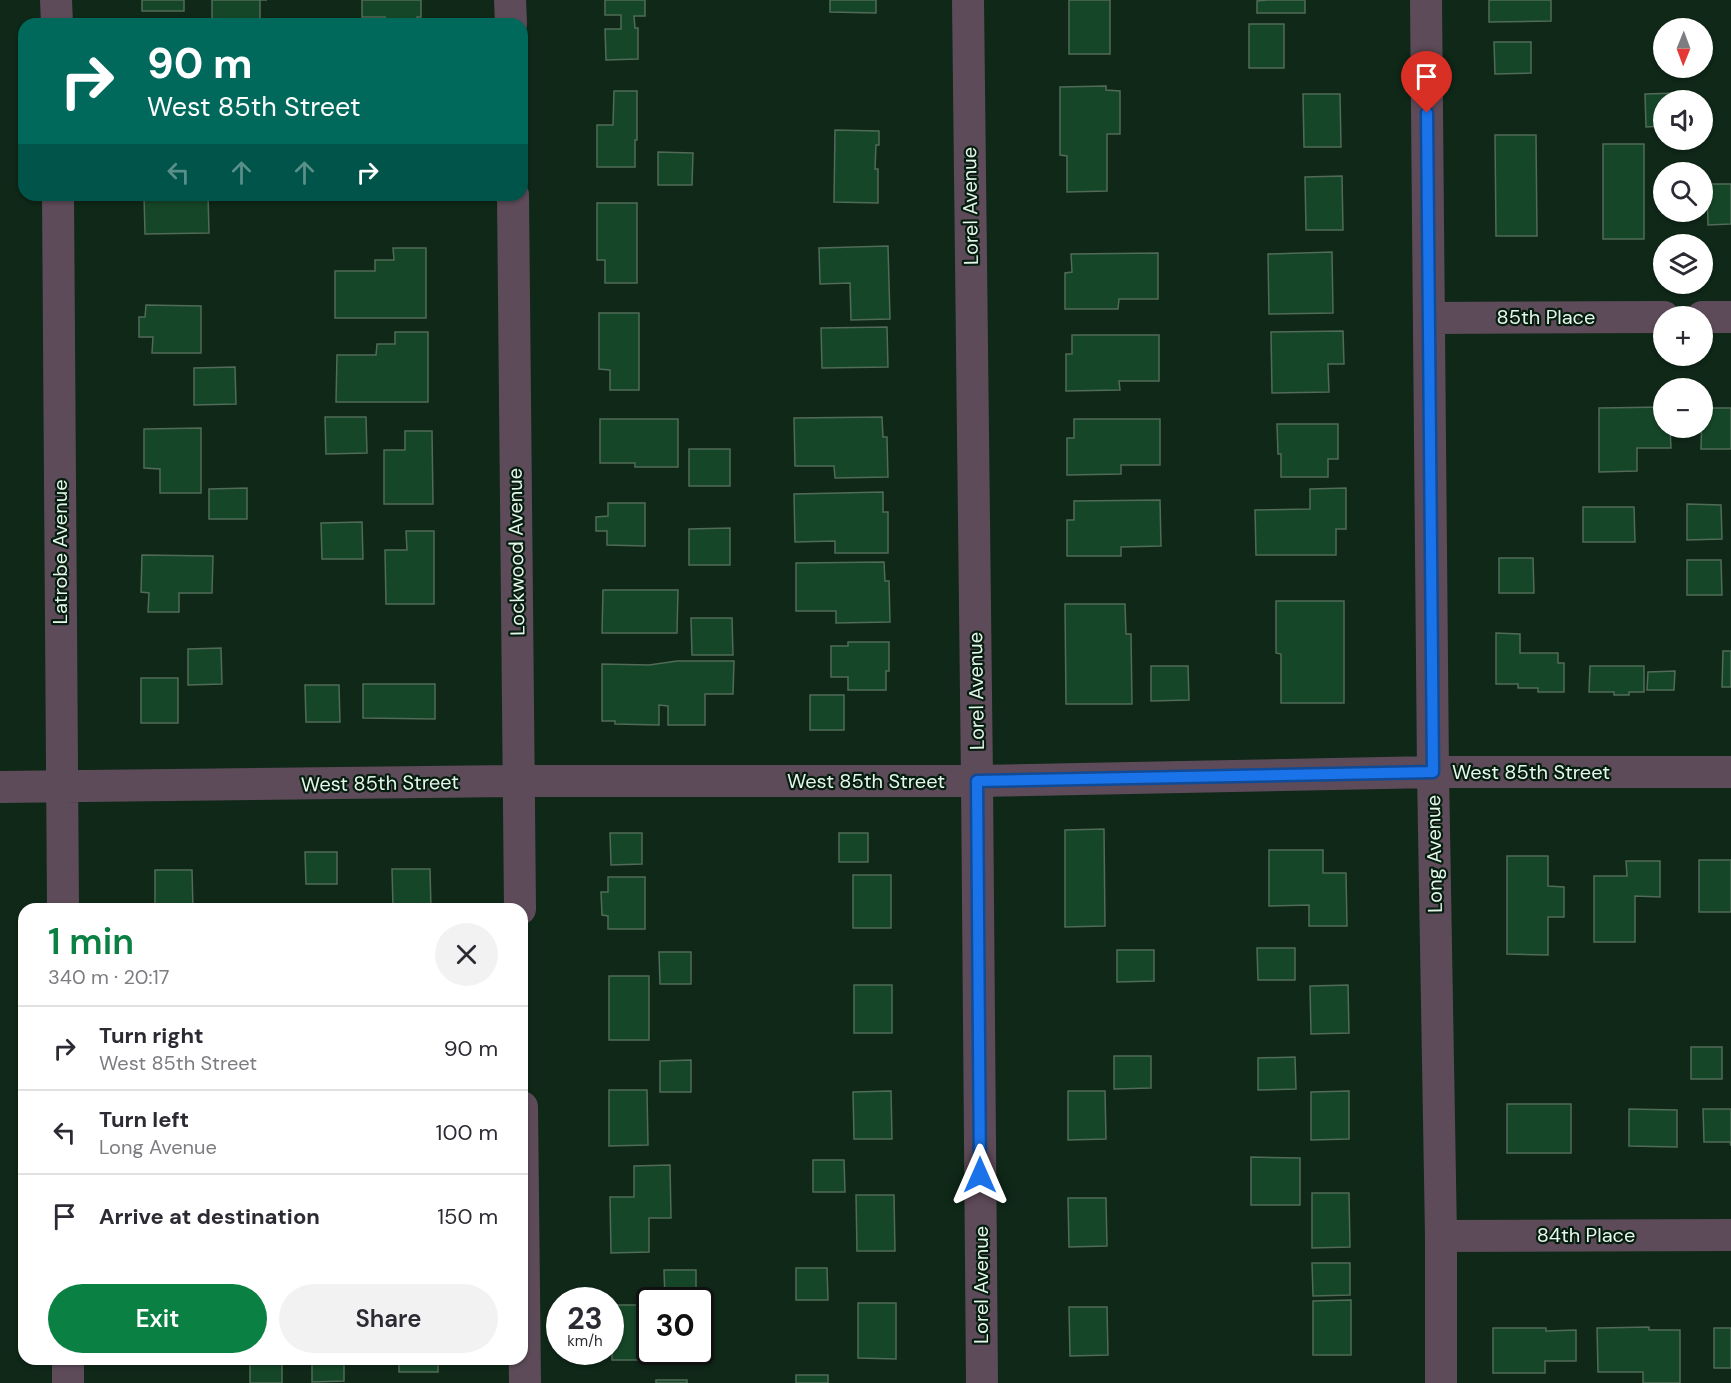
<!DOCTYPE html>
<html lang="en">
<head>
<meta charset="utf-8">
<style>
  body { margin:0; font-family:"DM Sans",sans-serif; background:#f2f2f3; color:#2b2b33; height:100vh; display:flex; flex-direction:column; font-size:22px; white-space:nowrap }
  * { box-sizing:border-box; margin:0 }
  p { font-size:20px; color:#7c7c81 }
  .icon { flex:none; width:33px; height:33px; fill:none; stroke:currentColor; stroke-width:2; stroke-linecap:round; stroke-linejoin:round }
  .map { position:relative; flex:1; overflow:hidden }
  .details { position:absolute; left:18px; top:903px; width:510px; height:462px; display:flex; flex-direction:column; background:#fff; border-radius:18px; box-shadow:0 2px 4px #0004 }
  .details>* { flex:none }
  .guide { position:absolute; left:18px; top:18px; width:510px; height:183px; border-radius:18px; box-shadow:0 2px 4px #0004; background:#00695c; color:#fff; overflow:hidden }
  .needle { width:39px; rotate:181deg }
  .buttons { position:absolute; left:1653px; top:18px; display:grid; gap:12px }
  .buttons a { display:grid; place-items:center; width:60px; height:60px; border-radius:50%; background:#fff; box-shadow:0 2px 4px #0004; font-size:30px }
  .speed { position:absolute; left:546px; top:1287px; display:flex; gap:12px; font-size:30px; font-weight:700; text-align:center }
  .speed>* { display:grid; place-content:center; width:78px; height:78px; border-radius:50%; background:#fff; box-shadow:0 2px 4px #0004; line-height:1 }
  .speed small { font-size:15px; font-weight:400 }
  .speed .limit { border:3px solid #111; border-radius:9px; background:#fff; color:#111 }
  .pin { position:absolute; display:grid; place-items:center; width:51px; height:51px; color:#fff; margin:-62px -26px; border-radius:50% 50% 50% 0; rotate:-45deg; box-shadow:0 0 6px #0007 }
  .pin .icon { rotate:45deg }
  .me { position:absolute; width:66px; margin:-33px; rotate:0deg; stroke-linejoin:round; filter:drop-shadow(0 0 4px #0008) }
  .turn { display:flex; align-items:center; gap:21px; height:126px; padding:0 30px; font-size:27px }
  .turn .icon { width:78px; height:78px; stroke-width:2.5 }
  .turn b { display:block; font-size:42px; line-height:51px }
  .lanes { display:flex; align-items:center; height:57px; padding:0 30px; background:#0003; justify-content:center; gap:30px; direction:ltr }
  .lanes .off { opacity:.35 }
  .round { display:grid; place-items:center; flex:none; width:63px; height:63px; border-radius:32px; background:#f2f2f3 }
  .summary { display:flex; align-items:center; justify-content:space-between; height:102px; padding:0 30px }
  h1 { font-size:36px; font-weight:600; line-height:45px; color:#0b8043 }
  .cta { display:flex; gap:12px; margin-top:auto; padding:12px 30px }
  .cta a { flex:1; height:69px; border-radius:36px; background:#0b8043; color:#fff; font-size:24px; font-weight:600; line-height:69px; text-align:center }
  .cta a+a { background:#f2f2f3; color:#2b2b33 }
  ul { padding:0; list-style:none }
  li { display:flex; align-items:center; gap:18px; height:84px; padding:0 30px; border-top:2px solid #e1e1e2 }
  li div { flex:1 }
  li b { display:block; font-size:22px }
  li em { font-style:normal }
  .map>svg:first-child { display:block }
  .building { fill:#164628; stroke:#506b57; stroke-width:1.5 }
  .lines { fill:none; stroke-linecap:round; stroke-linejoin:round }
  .minor { stroke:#5e4b59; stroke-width:32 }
  .route-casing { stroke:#114b97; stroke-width:15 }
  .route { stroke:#1a73e8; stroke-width:10 }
  .labels { text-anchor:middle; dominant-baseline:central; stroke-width:4.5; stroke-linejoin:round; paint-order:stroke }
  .street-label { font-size:20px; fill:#e7f6eb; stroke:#061e0f }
</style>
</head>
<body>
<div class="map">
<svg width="1731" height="1383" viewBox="0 0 1731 1383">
  <rect width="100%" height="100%" fill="#0f2818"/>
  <!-- building -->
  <path class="building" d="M142,0h42v11h-42z
    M212,0h55h-7v24h-48z
    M362,0h59v17h-4v7h-32v-7h-23z
    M605,0h40v16h-11l1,12h3v31l-32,1 -1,-31h16v-14h-16z
    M830,0h46v13l-46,-1z
    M1069,0h41v54h-41z
    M1268,0h37v13h-48v-12z
    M1489,0h62v21l-62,1z
    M1249,24h35v44h-35z
    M1494,42h37v31l-36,1z
    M1106,86v4l14,1v43h-13v57l-40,1v-36l-7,-1v-68z
    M614,91h23v49h-2v27h-38v-42h16z
    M1677,93v7h-13v26l-18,1 -1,-33z
    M1303,94h37l1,53h-37z
    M835,130l44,1v14h-3l-1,24h3v34l-44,-1z
    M1495,135h41l1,101h-41z
    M1603,144h41v95h-41z
    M658,152l35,1 -1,32h-34z
    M1342,176l1,54h-37l-1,-53z
    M1707,184h24v40l-23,1z
    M144,195h64l1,38 -64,1z
    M597,203h40v80h-32v-23h-8z
    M888,246l2,73 -39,1 -1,-37 -30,1 -1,-36z
    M393,248h33v70h-91v-47h40v-11h19z
    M1332,252l1,61 -64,1 -1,-60z
    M1158,253v46h-39l-1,10h-53v-36l7,-1 -1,-18z
    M146,305l55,1v47h-49l1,-16h-14v-20h6z
    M599,313h40v77h-29v-20l-11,-1z
    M887,327l1,40 -66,1 -1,-40z
    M1343,331l1,33h-16l1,28 -57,1 -1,-61z
    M395,332h33v70h-92l1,-47h39l1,-11h18z
    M1072,335h87v46h-40l1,9 -54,1v-37h6z
    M235,367l1,37 -42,1v-37z
    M1664,407v21h6l1,20h-34v23l-38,1v-64z
    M1702,408h29v41h-30z
    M325,417h41l1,36 -41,1z
    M882,417l1,20h4l1,40 -53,1 -1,-12h-39l-1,-48z
    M600,419h78v48h-43v-4h-35z
    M1074,419h86v46h-39v9l-54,1v-37h7z
    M1277,424h61v35h-10v18h-47v-23h-3z
    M201,428v65h-41v-24l-16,-1v-39z
    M405,431h27l1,73h-49v-54h21z
    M689,449h41v37h-41z
    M247,488v31h-38v-30z
    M1346,488v41h-10v26h-80l-1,-45 55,-1v-20z
    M883,492v20h5v41h-53v-12l-40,1 -1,-48z
    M1160,500l1,46 -40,1v9h-54v-36h7v-19z
    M608,503h37v43l-38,-1v-14h-11v-14l12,-1z
    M1687,504l34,1 1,34 -35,1z
    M1583,507h51l1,35h-52z
    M362,522l1,37h-41l-1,-36z
    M730,528v37h-41v-36z
    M406,531h28v73h-48l-1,-54h22z
    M142,555l71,1 -1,37h-33v19h-31l1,-19 -8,-1z
    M1499,558h34l1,35h-35z
    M1687,560h34l1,35h-35z
    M884,562l1,19h4l1,41 -54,1v-12h-40v-48z
    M603,590h75l-1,43h-75z
    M1276,601h68v102h-63v-49l-5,-1z
    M1065,604h60l1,30h5l1,70h-66z
    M691,618h41l1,37h-41z
    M1496,633l24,1v19h38v10h6v29h-26v-4h-20v-4h-22z
    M848,642h41v29h-3v19h-38v-13h-17v-31h17z
    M221,648l1,36 -34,1v-36z
    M1723,651h8v36h-9z
    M677,661h57l-1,33h-28v31h-37v-19l-9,-1v20l-44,-1v-3h-13v-57l47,1z
    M1151,666h37l1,34 -38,1z
    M1590,666h54v26h-15v3h-15v-3h-25z
    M1675,671l-1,19h-27l1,-18z
    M141,678h37v45h-37z
    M363,684h72v35l-72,-1z
    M305,685h34l1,37h-34z
    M810,695h34v35h-34z
    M1104,829l1,97 -40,1v-97z
    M610,833h32v31l-31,1z
    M839,833h29v29h-29z
    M1269,850h54v23h23l1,53h-38v-21l-40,1z
    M305,852h32v32h-31z
    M1507,856h41v30l16,1v30h-16v38l-41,-1z
    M1699,860h32v52h-32z
    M1626,861h34v36l-25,-1v46h-41v-66h33z
    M392,869h38l1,40h-38z
    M155,870h37l1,39h-38z
    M853,875h38v53h-38z
    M608,877h37v52h-37v-13l-6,-1 -1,-23h7z
    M1257,948h38v32h-37z
    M1117,950h37v31l-37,1z
    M659,952h32v32h-31z
    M609,976h40v64h-40z
    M854,985h38v48h-38z
    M1348,985l1,48 -38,1 -1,-48z
    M1691,1047h31v32h-31z
    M1114,1056h37v32l-37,1z
    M1295,1057l1,32 -38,1v-32z
    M691,1060v32h-31v-31z
    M609,1090h38l1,55 -39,1z
    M891,1091l1,48h-38l-1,-47z
    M1068,1091h37l1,48 -38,1z
    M1349,1091v48l-38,1v-48z
    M1507,1104h64v49h-64z
    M1629,1109l48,1v37l-48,-1z
    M1703,1109h28v37l-1,-4h-26z
    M1251,1157l49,1v47h-49z
    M813,1160h31l1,32h-32z
    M670,1165l1,53h-22v34l-38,1 -1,-56h24v-31z
    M1312,1193h37l1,54 -38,1z
    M856,1195h38l1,56h-38z
    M1068,1198h38l1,48 -38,1z
    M1312,1263h38v32l-37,1z
    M796,1268h31l1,32h-32z
    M664,1270h32v30h-31z
    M1351,1300v55h-38v-54z
    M858,1303h38v56l-38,-1z
    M612,1305h38l1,55h-39z
    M1069,1307h38l1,48 -38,1z
    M1649,1327v3h31v53h-37v-11h-45l-1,-44z
    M1493,1328h53v3l30,-1v31h-31v12h-52z
    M1714,1328h17v40h-17z
    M250,1359h32v24h-32z
    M312,1359h32v22l-32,1z
    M399,1359h39v13h-39z
    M796,1375h32v8h-32z
    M656,1380h31v3h-31z"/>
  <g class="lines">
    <!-- minor -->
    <path class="minor" d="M56,0l1,24
      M510,0l1,24
      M968,0l9,781 5,602
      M1426,0l7,772 8,464v147
      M58,195l5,714
      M513,195l7,714
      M1702,317h29
      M1429,318l235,-1
      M0,787l519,-6h458l456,-9h298
      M522,1107l3,276
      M1441,1236l290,-1
      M68,1359v24"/>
  </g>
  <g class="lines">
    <!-- route casing -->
    <g class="route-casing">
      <path id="route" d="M980,1175l-3,-394 456,-9 -6,-659"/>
    </g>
    <!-- route -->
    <use href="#route" class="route"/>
  </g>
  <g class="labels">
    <!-- street labels -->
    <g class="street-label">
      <text transform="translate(970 206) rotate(-91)">Lorel Avenue</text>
      <text x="1546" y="317">85th Place</text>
      <text transform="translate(60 552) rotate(-90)">Latrobe Avenue</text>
      <text transform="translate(516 552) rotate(-91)">Lockwood Avenue</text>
      <text transform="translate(976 691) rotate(-91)">Lorel Avenue</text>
      <text x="1531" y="772">West 85th Street</text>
      <text x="866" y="781">West 85th Street</text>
      <text transform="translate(380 783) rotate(-1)">West 85th Street</text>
      <text transform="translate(1434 854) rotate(-91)">Long Avenue</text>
      <text x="1586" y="1235">84th Place</text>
      <text transform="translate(981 1285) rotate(-90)">Lorel Avenue</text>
    </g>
  </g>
</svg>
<div class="buttons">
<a><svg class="needle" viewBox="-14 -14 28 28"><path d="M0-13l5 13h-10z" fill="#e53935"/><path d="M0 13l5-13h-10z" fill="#7c7c81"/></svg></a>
<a><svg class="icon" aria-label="sound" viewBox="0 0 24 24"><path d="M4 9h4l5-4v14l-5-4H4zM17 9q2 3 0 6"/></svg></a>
<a><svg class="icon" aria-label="search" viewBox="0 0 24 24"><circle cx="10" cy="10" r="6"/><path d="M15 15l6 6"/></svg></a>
<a><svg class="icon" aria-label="layers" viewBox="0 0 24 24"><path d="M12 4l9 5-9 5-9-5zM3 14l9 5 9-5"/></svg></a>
<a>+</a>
<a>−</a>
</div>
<div class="speed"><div>23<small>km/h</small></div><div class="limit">30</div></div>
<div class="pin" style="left:1427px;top:113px;background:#d93025"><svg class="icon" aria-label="arrive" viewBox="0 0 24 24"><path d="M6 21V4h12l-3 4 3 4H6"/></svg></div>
<svg class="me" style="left:980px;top:1175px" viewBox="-20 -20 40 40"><path d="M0-17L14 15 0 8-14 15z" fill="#1a73e8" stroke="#fff" stroke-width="4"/></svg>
<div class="guide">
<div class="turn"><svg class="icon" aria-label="right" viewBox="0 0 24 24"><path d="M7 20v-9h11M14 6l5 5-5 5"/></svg><div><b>90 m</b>West 85th Street</div></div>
<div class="lanes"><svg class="icon off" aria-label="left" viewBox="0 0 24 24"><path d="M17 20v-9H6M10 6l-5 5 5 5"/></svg><svg class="icon off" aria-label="ahead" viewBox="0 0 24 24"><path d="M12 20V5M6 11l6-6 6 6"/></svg><svg class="icon off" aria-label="ahead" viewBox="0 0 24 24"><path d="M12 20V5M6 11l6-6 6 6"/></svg><svg class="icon" aria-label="right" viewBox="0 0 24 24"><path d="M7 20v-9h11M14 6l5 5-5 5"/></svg></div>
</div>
<section class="details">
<div class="summary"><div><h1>1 min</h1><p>340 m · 20:17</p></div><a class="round"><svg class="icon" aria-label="close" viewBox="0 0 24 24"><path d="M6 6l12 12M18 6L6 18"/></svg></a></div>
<ul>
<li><svg class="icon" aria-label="right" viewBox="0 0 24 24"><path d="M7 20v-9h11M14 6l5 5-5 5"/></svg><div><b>Turn right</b><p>West 85th Street</p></div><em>90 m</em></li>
<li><svg class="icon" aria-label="left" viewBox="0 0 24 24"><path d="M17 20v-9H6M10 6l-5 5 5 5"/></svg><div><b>Turn left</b><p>Long Avenue</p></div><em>100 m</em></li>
<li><svg class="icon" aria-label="arrive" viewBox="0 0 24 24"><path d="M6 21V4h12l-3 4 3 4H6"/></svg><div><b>Arrive at destination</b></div><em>150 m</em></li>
</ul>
<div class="cta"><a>Exit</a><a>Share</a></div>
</section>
</div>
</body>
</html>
